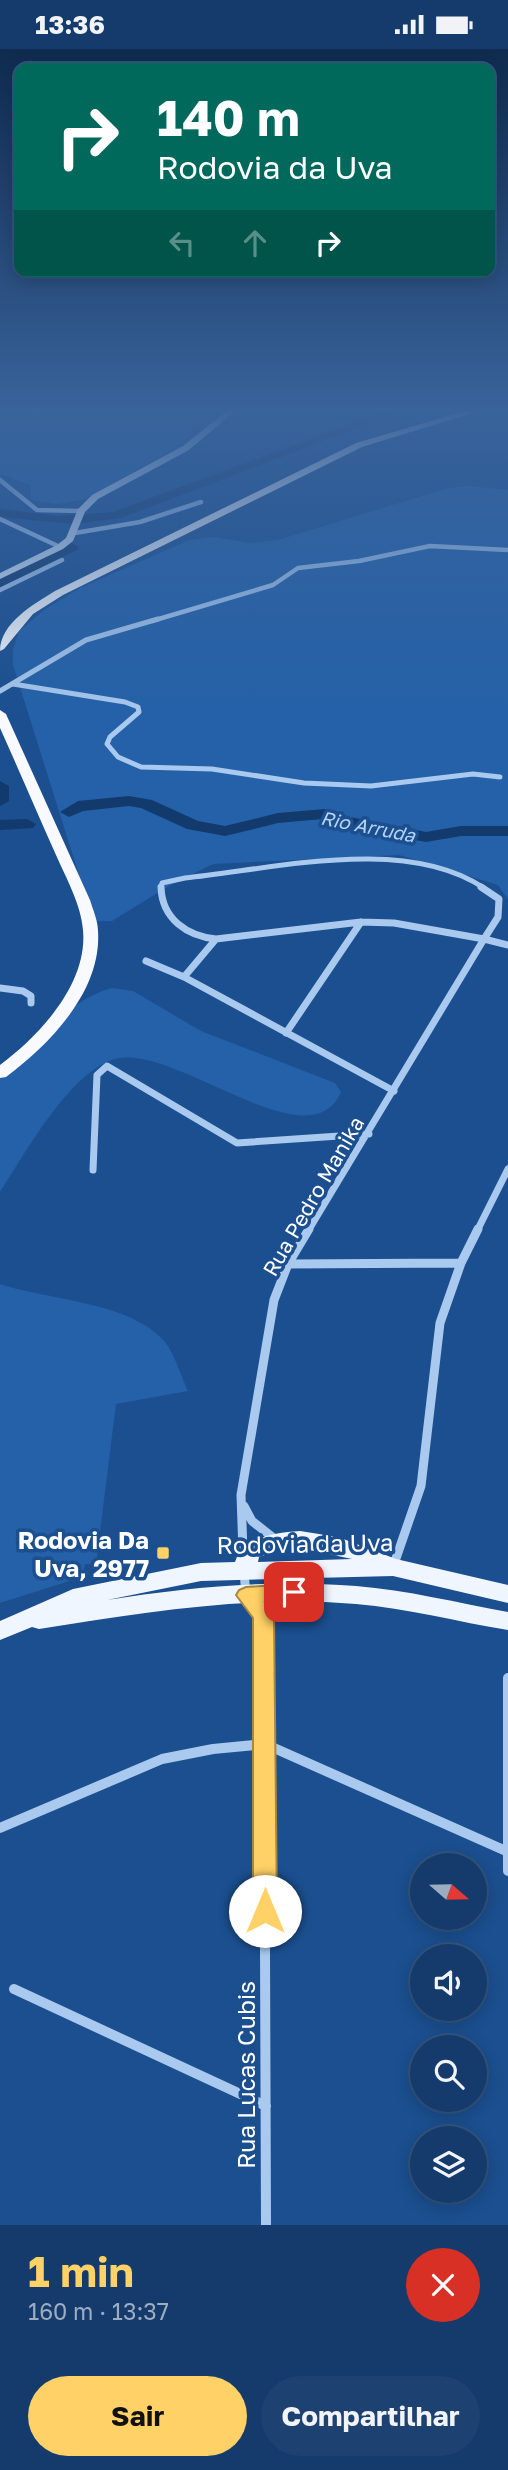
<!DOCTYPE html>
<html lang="pt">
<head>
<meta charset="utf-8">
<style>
  body { margin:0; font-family:"Golos Text",sans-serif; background:#1d4271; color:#f1f3f6; height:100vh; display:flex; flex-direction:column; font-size:26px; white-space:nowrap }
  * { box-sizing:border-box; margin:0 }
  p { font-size:23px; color:#9dadc1 }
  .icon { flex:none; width:38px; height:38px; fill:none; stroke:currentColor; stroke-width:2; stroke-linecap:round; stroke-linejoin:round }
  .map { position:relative; height:2176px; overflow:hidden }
  .side { display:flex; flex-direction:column; background:#143b6b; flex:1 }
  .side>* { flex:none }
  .guide { position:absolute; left:14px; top:14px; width:481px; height:214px; border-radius:14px; box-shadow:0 4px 18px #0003,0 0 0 2px #33557e; background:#00695c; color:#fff; overflow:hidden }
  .needle { width:46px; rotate:110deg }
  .controls { position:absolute; left:410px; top:1804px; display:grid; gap:14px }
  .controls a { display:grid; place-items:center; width:77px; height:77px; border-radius:50%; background:#143b6b; box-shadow:0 4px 18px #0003,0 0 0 2px #33557e; font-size:35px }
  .pin { position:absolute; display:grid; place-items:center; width:60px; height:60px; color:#fff; margin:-30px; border-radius:14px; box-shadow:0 4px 10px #0006 }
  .me { position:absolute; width:77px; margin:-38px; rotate:0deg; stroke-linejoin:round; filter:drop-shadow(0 0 5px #0008) }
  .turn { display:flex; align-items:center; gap:24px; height:147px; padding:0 28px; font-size:32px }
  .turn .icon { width:91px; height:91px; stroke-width:2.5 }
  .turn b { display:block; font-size:49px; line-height:60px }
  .lanes { display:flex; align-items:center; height:66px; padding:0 28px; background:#0003; justify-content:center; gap:35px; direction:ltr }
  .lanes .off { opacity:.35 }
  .round { display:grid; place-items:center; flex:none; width:74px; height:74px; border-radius:37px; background:#1d4271 }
  .overview { display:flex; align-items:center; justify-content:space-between; height:119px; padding:0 28px }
  h1 { font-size:42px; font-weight:700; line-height:52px; color:#ffd166 }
  .action { display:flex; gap:14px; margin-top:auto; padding:14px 28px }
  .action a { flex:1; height:80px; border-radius:42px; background:#ffd166; color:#111; font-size:28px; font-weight:700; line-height:80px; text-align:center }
  .action a+a { background:#1d4271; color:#f1f3f6 }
  .status { display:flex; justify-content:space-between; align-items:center; height:49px; padding:0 35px; background:#143b6b; direction:ltr }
  .status svg { height:19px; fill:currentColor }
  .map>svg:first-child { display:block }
  .green { fill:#2461a8 }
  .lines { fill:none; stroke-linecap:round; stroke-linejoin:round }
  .river { fill:#123a6d; fill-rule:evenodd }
  .minor-far4 { stroke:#a9c9ee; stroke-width:4.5 }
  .minor-far3 { stroke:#a9c9ee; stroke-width:5 }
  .minor-far2 { stroke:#a9c9ee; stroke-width:7 }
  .minor-far1 { stroke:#a9c9ee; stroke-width:9 }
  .minor { stroke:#a9c9ee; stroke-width:10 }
  .secondary { fill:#d6e6fa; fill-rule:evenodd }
  .primary { fill:#f0f6ff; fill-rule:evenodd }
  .trunk { fill:#f8faff; fill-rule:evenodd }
  .route { fill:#ffd166; stroke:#a68842; stroke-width:2 }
  .poi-dot { fill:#ffd166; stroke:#1b4f8f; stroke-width:2.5 }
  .labels { text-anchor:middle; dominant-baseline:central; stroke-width:7; stroke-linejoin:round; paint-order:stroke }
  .far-water-label { font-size:19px; font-style:italic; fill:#b5d3f5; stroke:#1b4f8f }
  .street-label { font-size:21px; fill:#fff; stroke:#1b4f8f }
  .near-poi-label { font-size:24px; font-weight:bold; fill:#fff; stroke:#1b4f8f; text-anchor:end }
  .near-street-label { font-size:24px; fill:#fff; stroke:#1b4f8f }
</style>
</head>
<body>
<div class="status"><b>13:36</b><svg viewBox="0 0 49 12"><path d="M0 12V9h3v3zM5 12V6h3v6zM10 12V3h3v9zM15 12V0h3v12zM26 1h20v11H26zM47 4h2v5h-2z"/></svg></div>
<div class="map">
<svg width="508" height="2176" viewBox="0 0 508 2176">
  <rect width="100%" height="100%" fill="#1b4f8f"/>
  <!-- green -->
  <path class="green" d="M28,361h189l-37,35 -95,54 -28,5 -26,-4v-15l-31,-11v-60z
    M469,437l39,4v410l-10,-15 -99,-30 -186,9 -46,23 -55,34h-16l-5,-8 -78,-248v-15l6,-19 25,-21 36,-22 109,-48 24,-3 37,6 28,-3 167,-51z
    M112,939l21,3 68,40 134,52 6,9c-32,74 -171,-53 -229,-32 -44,15 -87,94 -112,132v-115c32,-30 68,-78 112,-89z
    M0,1235c48,16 132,18 165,58 10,13 16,34 23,49l-72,13 -20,160h-11l-3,13 -82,26z"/>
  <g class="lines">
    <!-- river -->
    <path class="river" d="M388,361h17l-284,108 -48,6 -73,-7v-8l58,7 55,-4z
      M72,494l7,4 -2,3 -77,37v-10z
      M0,732l9,5v15l-9,5z
      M129,747l23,4 46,21 27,5 53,-13 47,-4 25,8 76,15 35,-6h47v10h-47l-35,6 -80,-15 -23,-8 -45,4 -53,13 -38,-7 -46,-21 -12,-2 -46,5 -14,6 -9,-5 18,-11z
      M27,770l9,5 -3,4 -33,2v-10z"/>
    <!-- minor-far4 -->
    <path class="minor-far4" d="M28,361h16
      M0,431l37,30 44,1
      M0,470l60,28
      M75,484l65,-11 61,-20
      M0,541l62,-30
      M152,572l121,-36 25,-17 61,-7 71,-15 78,4"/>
    <!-- minor-far3 -->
    <path class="minor-far3" d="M13,635l112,18 13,5 1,5 -29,25 -3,7 11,13 23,10 71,2 92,14 67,3 102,-12 27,3
      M0,642l86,-51 72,-21
      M161,839l1,-5 23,-5c89,-9 220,-43 299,10"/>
    <!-- minor-far2 -->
    <path class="minor-far2" d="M161,838c1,32 26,49 55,52l-32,38
      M481,838l18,12 -1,18 -14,22 24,6
      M216,890l145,-17 33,1 90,16 -176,292
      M146,912l38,16 210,114
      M0,939l23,3 8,5v7
      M286,984l75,-111
      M93,1121l4,-95 10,-9 130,77 132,-9
      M477,1182l31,-62"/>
    <!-- minor-far1 -->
    <path class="minor-far1" d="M288,1215l173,-1
      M244,1457l8,15 24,19
      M243,1503l-2,-57 33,-195 14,-36 21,-35
      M393,1518l28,-81 19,-163 21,-60 17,-34
      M244,1522l2,25 18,19v53"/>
    <!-- minor -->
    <path class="minor" d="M264,1617l2,559
      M508,1629v193
      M0,1779l162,-69 51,-10 52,-5 241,107
      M14,1940l252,117"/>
    <!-- secondary -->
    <path class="secondary" d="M228,361h8l-47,40 -91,49 -13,13 -12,29 -10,8 -63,30v-6l57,-28 9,-7 12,-29 14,-14 91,-49z"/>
    <!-- primary -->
    <path class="primary" d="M300,1482l38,6 58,22 112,26v18l-115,-27 -192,5 -94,19c82,-13 166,-21 249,-14 51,4 102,17 152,26v18c-50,-8 -101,-22 -152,-26 -107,-9 -212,8 -317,25l-7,-2 -32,13v-19l73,-32 128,-26 34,-1 6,-16c20,-10 37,-14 59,-15zM300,1499l52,11 -94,3 1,-5 23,-8z"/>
    <!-- trunk -->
    <path class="trunk" d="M468,361h14l-120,37 -299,148 -30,19 -29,35 -4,2c0,-28 34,-47 55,-60l301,-148z
      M0,661l6,4 84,186c3,10 8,21 8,31 4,60 -48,113 -92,146l-6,1v-13c40,-30 88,-81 83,-135 -2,-26 -17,-52 -27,-75 -19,-42 -37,-85 -56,-127z"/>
  </g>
  <!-- sky -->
  <linearGradient id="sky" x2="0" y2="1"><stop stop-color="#0f2b4f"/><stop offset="0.54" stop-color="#39639b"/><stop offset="1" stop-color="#39639b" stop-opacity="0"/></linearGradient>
  <rect width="508" height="666" fill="url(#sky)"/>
  <!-- route -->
  <path class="route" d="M294,1535l7,2 3,6 -3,6 -36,4 9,13 3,296 -3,8 -9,3 -8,-3 -4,-8v-293l-17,-23 3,-5 7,-3z"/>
  <!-- markers -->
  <rect class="poi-dot" x="156" y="1497" width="14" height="14" rx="3.5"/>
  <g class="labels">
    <!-- far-water labels -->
    <g class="far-water-label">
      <text transform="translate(368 777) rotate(11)">Rio Arruda</text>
    </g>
    <!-- street labels -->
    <g class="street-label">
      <text transform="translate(313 1147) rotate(-60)">Rua Pedro Manika</text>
    </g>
    <!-- near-poi labels -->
    <g class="near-poi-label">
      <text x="149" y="1490">Rodovia Da<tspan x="149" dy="28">Uva, 2977</tspan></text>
    </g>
    <!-- near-street labels -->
    <g class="near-street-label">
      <text transform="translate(305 1494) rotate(-1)">Rodovia da Uva</text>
      <text transform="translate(245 2026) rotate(-90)">Rua Lucas Cubis</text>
    </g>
  </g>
</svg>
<div class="controls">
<a><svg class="needle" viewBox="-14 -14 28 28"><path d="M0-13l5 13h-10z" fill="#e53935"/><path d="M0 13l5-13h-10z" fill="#9dadc1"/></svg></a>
<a><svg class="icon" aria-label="sound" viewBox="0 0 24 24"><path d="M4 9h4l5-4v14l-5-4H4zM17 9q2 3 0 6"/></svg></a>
<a><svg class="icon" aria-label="search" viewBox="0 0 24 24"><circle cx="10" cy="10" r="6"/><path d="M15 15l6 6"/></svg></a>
<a><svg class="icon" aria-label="layers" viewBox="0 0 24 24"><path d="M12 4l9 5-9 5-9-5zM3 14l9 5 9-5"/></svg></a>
</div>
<div class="pin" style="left:294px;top:1543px;background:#d93025"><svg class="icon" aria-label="arrive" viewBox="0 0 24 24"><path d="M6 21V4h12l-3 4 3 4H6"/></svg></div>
<svg class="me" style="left:265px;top:1862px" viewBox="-20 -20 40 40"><circle r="19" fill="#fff"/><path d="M0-13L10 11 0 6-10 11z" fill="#ffd166"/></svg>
<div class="guide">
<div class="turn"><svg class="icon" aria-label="right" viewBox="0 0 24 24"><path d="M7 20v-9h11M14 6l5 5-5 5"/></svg><div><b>140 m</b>Rodovia da Uva</div></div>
<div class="lanes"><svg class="icon off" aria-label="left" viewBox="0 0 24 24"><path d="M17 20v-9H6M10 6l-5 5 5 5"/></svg><svg class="icon off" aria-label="ahead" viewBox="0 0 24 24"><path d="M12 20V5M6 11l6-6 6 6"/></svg><svg class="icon" aria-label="right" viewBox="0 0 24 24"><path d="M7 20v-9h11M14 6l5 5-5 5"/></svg></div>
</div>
</div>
<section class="side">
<div class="overview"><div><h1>1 min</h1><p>160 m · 13:37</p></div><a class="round" style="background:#d93025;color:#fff"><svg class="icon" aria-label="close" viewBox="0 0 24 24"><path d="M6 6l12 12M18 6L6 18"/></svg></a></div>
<div class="action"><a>Sair</a><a>Compartilhar</a></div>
</section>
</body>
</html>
